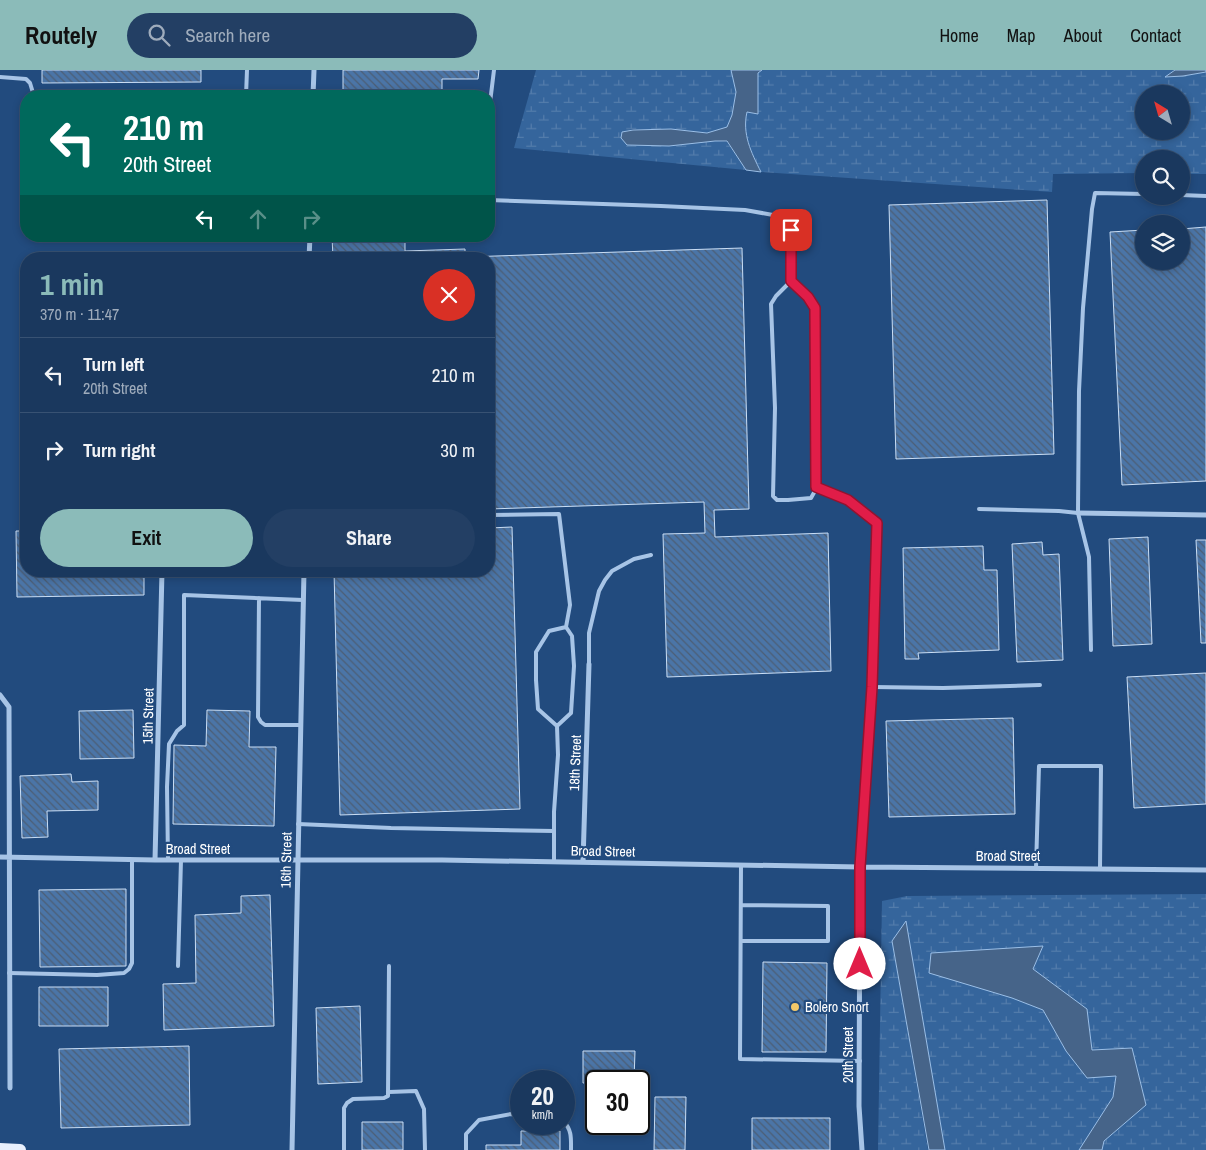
<!DOCTYPE html>
<html lang="en">
<head>
<meta charset="utf-8">
<style>
  body { margin:0; font-family:"Archivo Narrow",sans-serif; background:#233f64; color:#f1f3f6; height:100vh; display:flex; flex-direction:column; font-size:19px; white-space:nowrap }
  * { box-sizing:border-box; margin:0 }
  p { font-size:16px; color:#9facbc }
  .icon { flex:none; width:28px; height:28px; fill:none; stroke:currentColor; stroke-width:2; stroke-linecap:round; stroke-linejoin:round }
  .map { position:relative; flex:1; overflow:hidden }
  .sheet { position:absolute; left:20px; top:182px; width:475px; height:325px; display:flex; flex-direction:column; background:#1a385e; border-radius:20px; box-shadow:0 2px 8px #0003,0 0 0 1px #385273 }
  .sheet>* { flex:none }
  .guide { position:absolute; left:20px; top:20px; width:475px; height:152px; border-radius:20px; box-shadow:0 2px 8px #0003,0 0 0 1px #385273; background:#00695c; color:#fff; overflow:hidden }
  .needle { width:32px; rotate:323deg }
  .tools { position:absolute; left:1135px; top:15px; display:grid; gap:10px }
  .tools a { display:grid; place-items:center; width:55px; height:55px; border-radius:50%; background:#1a385e; box-shadow:0 2px 8px #0003,0 0 0 1px #385273; font-size:25px }
  .speed { position:absolute; left:510px; top:1000px; display:flex; gap:10px; font-size:25px; font-weight:700; text-align:center }
  .speed>* { display:grid; place-content:center; width:65px; height:65px; border-radius:50%; background:#1a385e; box-shadow:0 2px 8px #0003,0 0 0 1px #385273; line-height:1 }
  .speed small { font-size:12px; font-weight:400 }
  .speed .limit { border:2px solid #111; border-radius:8px; background:#fff; color:#111 }
  .pin { position:absolute; display:grid; place-items:center; width:42px; height:42px; color:#fff; margin:-21px; border-radius:10px; box-shadow:0 2px 8px #0006 }
  .me { position:absolute; width:55px; margin:-28px; rotate:0deg; stroke-linejoin:round; filter:drop-shadow(0 0 4px #0008) }
  .turn { display:flex; align-items:center; gap:18px; height:105px; padding:0 20px; font-size:22px }
  .turn .icon { width:65px; height:65px; stroke-width:2.5 }
  .turn b { display:block; font-size:35px; line-height:42px }
  .lanes { display:flex; align-items:center; height:48px; padding:0 20px; background:#0003; justify-content:center; gap:25px; direction:ltr }
  .lanes .off { opacity:.35 }
  .round { display:grid; place-items:center; flex:none; width:52px; height:52px; border-radius:26px; background:#233f64 }
  .summary { display:flex; align-items:center; justify-content:space-between; height:85px; padding:0 20px }
  h1 { font-size:30px; font-weight:700; line-height:38px; color:#8bbbb9 }
  .primary-button { display:flex; gap:10px; margin-top:auto; padding:10px 20px }
  .primary-button a { flex:1; height:58px; border-radius:30px; background:#8bbbb9; color:#111; font-size:20px; font-weight:700; line-height:58px; text-align:center }
  .primary-button a+a { background:#233f64; color:#f1f3f6 }
  ul { padding:0; list-style:none }
  li { display:flex; align-items:center; gap:15px; height:75px; padding:0 20px; border-top:1px solid #385273 }
  li div { flex:1 }
  li b { display:block; font-size:19px }
  li em { font-style:normal }
  header { display:flex; align-items:center; gap:30px; box-sizing:border-box; height:70px; padding:0 25px; background:#8bbbb9; color:#111 }
  header strong { font-size:24px }
  nav { display:flex; gap:28px; margin-inline-start:auto; font-size:18px }
  .search { width:350px; height:45px; background:#233f64; display:flex; align-items:center; gap:12px; box-sizing:border-box; padding:0 18px; border-radius:28px; color:#9facbc; font-size:19px }
  .map>svg:first-child { display:block }
  .wetland { fill:url(#wetland-marsh); fill-rule:evenodd }
  .water { fill:#466489; stroke:#9bbfe7 }
  .building { fill:url(#building-back-hatch); stroke:#cadef5 }
  .lines { fill:none; stroke-linecap:round; stroke-linejoin:round }
  .service { stroke:#a7c4e6; stroke-width:4 }
  .minor { stroke:#a7c4e6; stroke-width:5 }
  .primary { stroke:#e8f0fd; stroke-width:12 }
  .route-casing { stroke:#92132f; stroke-width:12 }
  .route { stroke:#e11d48; stroke-width:9 }
  .poi-dot { fill:#f2c869; stroke:#224b7e; stroke-width:2 }
  .labels { text-anchor:middle; dominant-baseline:central; stroke-width:4.5; stroke-linejoin:round; paint-order:stroke }
  .street-label { font-size:14px; fill:#fff; stroke:#224b7e }
  .poi-label { font-size:14px; fill:#fff; stroke:#224b7e; text-anchor:start }
</style>
</head>
<body>
<header>
<strong>Routely</strong>
<div class="search"><svg class="icon" aria-label="search" viewBox="0 0 24 24"><circle cx="10" cy="10" r="6"/><path d="M15 15l6 6"/></svg>Search here</div>
<nav><a>Home</a><a>Map</a><a>About</a><a>Contact</a></nav>
</header>
<div class="map">
<svg width="1206" height="1080" viewBox="0 0 1206 1080">
  <defs>
    <pattern id="wetland-marsh" width="20" height="14" patternUnits="userSpaceOnUse" patternTransform="scale(1.25)"><rect width="20" height="14" fill="#35659c"/><path d="M1 5h8M5 5V1M11 12h8M15 12V8" fill="none" stroke="#537cab"/></pattern>
    <pattern id="building-back-hatch" width="6" height="6" patternUnits="userSpaceOnUse" patternTransform="scale(1.25)"><rect width="6" height="6" fill="#4b75a7"/><path d="M-1 5l2 2M0 0l6 6M5-1l2 2" fill="none" stroke="#4c5e75"/></pattern>
  </defs>
  <rect width="100%" height="100%" fill="#224b7e"/>
  <!-- wetland -->
  <path class="wetland" d="M536,0h195l5,22 -4,23 -5,12 -20,6 -36,-4h-38l-11,3 -1,6 7,7 41,1 46,-5 12,1 19,28 -232,-22z
    M762,0h412l-8,7 17,-1 23,-4v102h-25v-15h-37v14l-91,1 -1,18 -291,-20c-10,-21 -19,-38 -14,-60l11,2v-41zM1144,24h37v37h-37z
    M1206,824v256h-104l2,-9 42,-36 -14,-57 -40,2 -5,-37 -54,-44 10,-22 -30,51 30,12 23,41 50,25 -3,21 -34,53h-134l-39,-228 -14,19 36,209h-50l4,-249 25,-5z"/>
  <!-- water -->
  <path class="water" d="M731,0h31l-4,3v41l-11,-2c-5,22 4,40 14,60l-15,-2 -19,-29h-12l-46,5 -42,-1 -6,-7 1,-6 11,-2 38,-1 36,4 20,-6 5,-12 4,-23z
    M1175,0h31v2l-23,4 -18,1z
    M906,851l39,229h-16l-37,-209z
    M1043,876l-10,23 54,40 5,41 40,-2 14,57 -42,36 -2,9h-23l34,-53 3,-21 -29,2 -21,-27 -23,-41 -31,-12 -83,-25 2,-20z"/>
  <!-- building -->
  <path class="building" d="M42,0h159v12l-159,1z
    M343,0h136l-1,9h-36v17h-99z
    M1047,130l7,254 -158,5 -7,-254z
    M1206,157v254l-84,4 -12,-253 34,-2v31h37v-32z
    M332,166h73v15l60,-2v8l277,-9 7,261 -35,1 1,27 113,-4 3,138 -164,6 -4,-143 42,-1 -1,-31 -215,7v-250h-156z
    M512,457l8,282 -180,6 -6,-244h155v-43z
    M16,461h10v40h118v24l-127,2z
    M1148,467l4,107 -39,2 -4,-107z
    M1196,470h10v103h-5z
    M1042,472l1,13 16,-1 4,106 -46,2 -5,-118z
    M983,476l1,24h13l2,80 -81,3 1,6h-14l-2,-111z
    M1206,603v131l-72,4 -7,-131z
    M133,640l1,48 -54,1 -1,-48z
    M207,640l43,1 -1,36h27l-2,79 -101,-2 1,-79 32,1z
    M1013,648l2,96 -126,3 -3,-96z
    M71,704l1,8 26,-1v29l-51,1 1,26 -26,1 -2,-62z
    M126,819v77l-86,1 -1,-77z
    M270,825l4,131 -110,4 -1,-46 33,-1 -1,-68 46,-2v-17z
    M763,892l64,1 -1,89h-64z
    M39,917h69v39h-69z
    M360,936l2,76 -44,2 -2,-76z
    M189,976l1,79 -129,3 -2,-79z
    M583,981h52l-1,30h-38v2h-13z
    M655,1027h31l-1,53h-31z
    M752,1048h78v32h-78z
    M362,1052h41v28h-41z
    M521,1061h39v19h-74v-5h35z"/>
  <g class="lines">
    <!-- service -->
    <path class="service" d="M0,7l26,2 4,4 4,13
      M246,26l1,-26
      M489,41l5,-41
      M1181,125l25,1
      M489,130l172,6 84,4 28,5 12,7 6,8v51l-15,15 -5,8 4,104 -2,88 4,4h11l23,-2 5,-9 -1,-181 -7,-11 -17,-16
      M979,439l80,2 19,2
      M489,445l70,-1 1,8 10,83 -4,22 6,9 2,30 -3,47 -14,13
      M259,528l-1,119 3,5 4,3h35
      M1091,580l-2,-93 -11,-44 1,-122 4,-83 9,-99 3,-16 49,1
      M589,594v-31l10,-42 6,-11 7,-9 22,-12 17,-4
      M873,617l70,1 97,-3
      M298,754l93,4 163,3
      M168,790l-1,-73 2,-43 8,-13 7,-6v-130l119,5
      M554,792v-50l4,-57 -1,-29 -19,-17 -2,-29v-28l13,-21 17,-4
      M741,795l-1,194 120,2
      M1036,798l3,-102h62l-1,102
      M741,871h87v-35l-87,-1
      M178,896l3,-106
      M9,903l88,2 27,-2 5,-4 3,-6v-103
      M389,1022l27,-1 8,18 1,41
      M564,1052c8,8 7,17 7,28
      M344,1080v-42l3,-5 6,-4 31,-1 4,-2 1,-130
      M466,1080v-16l13,-14 32,-6 10,1"/>
    <!-- minor -->
    <path class="minor" d="M313,26l1,-26
      M309,189l1,-23
      M816,417l32,13 29,23 -4,164 -13,180 -1,239 3,44
      M1078,443l128,2
      M0,625l9,12 1,381
      M0,787l155,3h287l418,7 346,3
      M155,790l7,-289
      M583,792l6,-198
      M292,1080l12,-579"/>
    <!-- primary -->
    <path class="primary" d="M0,1079l20,1"/>
  </g>
  <g class="lines">
    <!-- route casing -->
    <g class="route-casing">
      <path id="route" d="M791,160v51l17,16 7,11 1,179 32,13 29,23 -5,164 -12,180v97"/>
    </g>
    <!-- route -->
    <use href="#route" class="route"/>
  </g>
  <!-- markers -->
  <circle class="poi-dot" cx="795" cy="937" r="5"/>
  <g class="labels">
    <!-- street labels -->
    <g class="street-label">
      <text transform="translate(148 646) rotate(-89)">15th Street</text>
      <text transform="translate(575 693) rotate(-88)">18th Street</text>
      <text x="198" y="779">Broad Street</text>
      <text transform="translate(603 781) rotate(1)">Broad Street</text>
      <text x="1008" y="786">Broad Street</text>
      <text transform="translate(286 790) rotate(-89)">16th Street</text>
      <text transform="translate(848 985) rotate(-90)">20th Street</text>
    </g>
    <!-- poi labels -->
    <g class="poi-label">
      <text x="805" y="937">Bolero Snort</text>
    </g>
  </g>
</svg>
<div class="tools">
<a><svg class="needle" viewBox="-14 -14 28 28"><path d="M0-13l5 13h-10z" fill="#e53935"/><path d="M0 13l5-13h-10z" fill="#9facbc"/></svg></a>
<a><svg class="icon" aria-label="search" viewBox="0 0 24 24"><circle cx="10" cy="10" r="6"/><path d="M15 15l6 6"/></svg></a>
<a><svg class="icon" aria-label="layers" viewBox="0 0 24 24"><path d="M12 4l9 5-9 5-9-5zM3 14l9 5 9-5"/></svg></a>
</div>
<div class="speed"><div>20<small>km/h</small></div><div class="limit">30</div></div>
<div class="pin" style="left:791px;top:160px;background:#d93025"><svg class="icon" aria-label="arrive" viewBox="0 0 24 24"><path d="M6 21V4h12l-3 4 3 4H6"/></svg></div>
<svg class="me" style="left:860px;top:894px" viewBox="-20 -20 40 40"><circle r="19" fill="#fff"/><path d="M0-13L10 11 0 6-10 11z" fill="#e11d48"/></svg>
<div class="guide">
<div class="turn"><svg class="icon" aria-label="left" viewBox="0 0 24 24"><path d="M17 20v-9H6M10 6l-5 5 5 5"/></svg><div><b>210 m</b>20th Street</div></div>
<div class="lanes"><svg class="icon" aria-label="left" viewBox="0 0 24 24"><path d="M17 20v-9H6M10 6l-5 5 5 5"/></svg><svg class="icon off" aria-label="ahead" viewBox="0 0 24 24"><path d="M12 20V5M6 11l6-6 6 6"/></svg><svg class="icon off" aria-label="right" viewBox="0 0 24 24"><path d="M7 20v-9h11M14 6l5 5-5 5"/></svg></div>
</div>
<section class="sheet">
<div class="summary"><div><h1>1 min</h1><p>370 m · 11:47</p></div><a class="round" style="background:#d93025;color:#fff"><svg class="icon" aria-label="close" viewBox="0 0 24 24"><path d="M6 6l12 12M18 6L6 18"/></svg></a></div>
<ul>
<li><svg class="icon" aria-label="left" viewBox="0 0 24 24"><path d="M17 20v-9H6M10 6l-5 5 5 5"/></svg><div><b>Turn left</b><p>20th Street</p></div><em>210 m</em></li>
<li><svg class="icon" aria-label="right" viewBox="0 0 24 24"><path d="M7 20v-9h11M14 6l5 5-5 5"/></svg><div><b>Turn right</b></div><em>30 m</em></li>
</ul>
<div class="primary-button"><a>Exit</a><a>Share</a></div>
</section>
</div>
</body>
</html>
